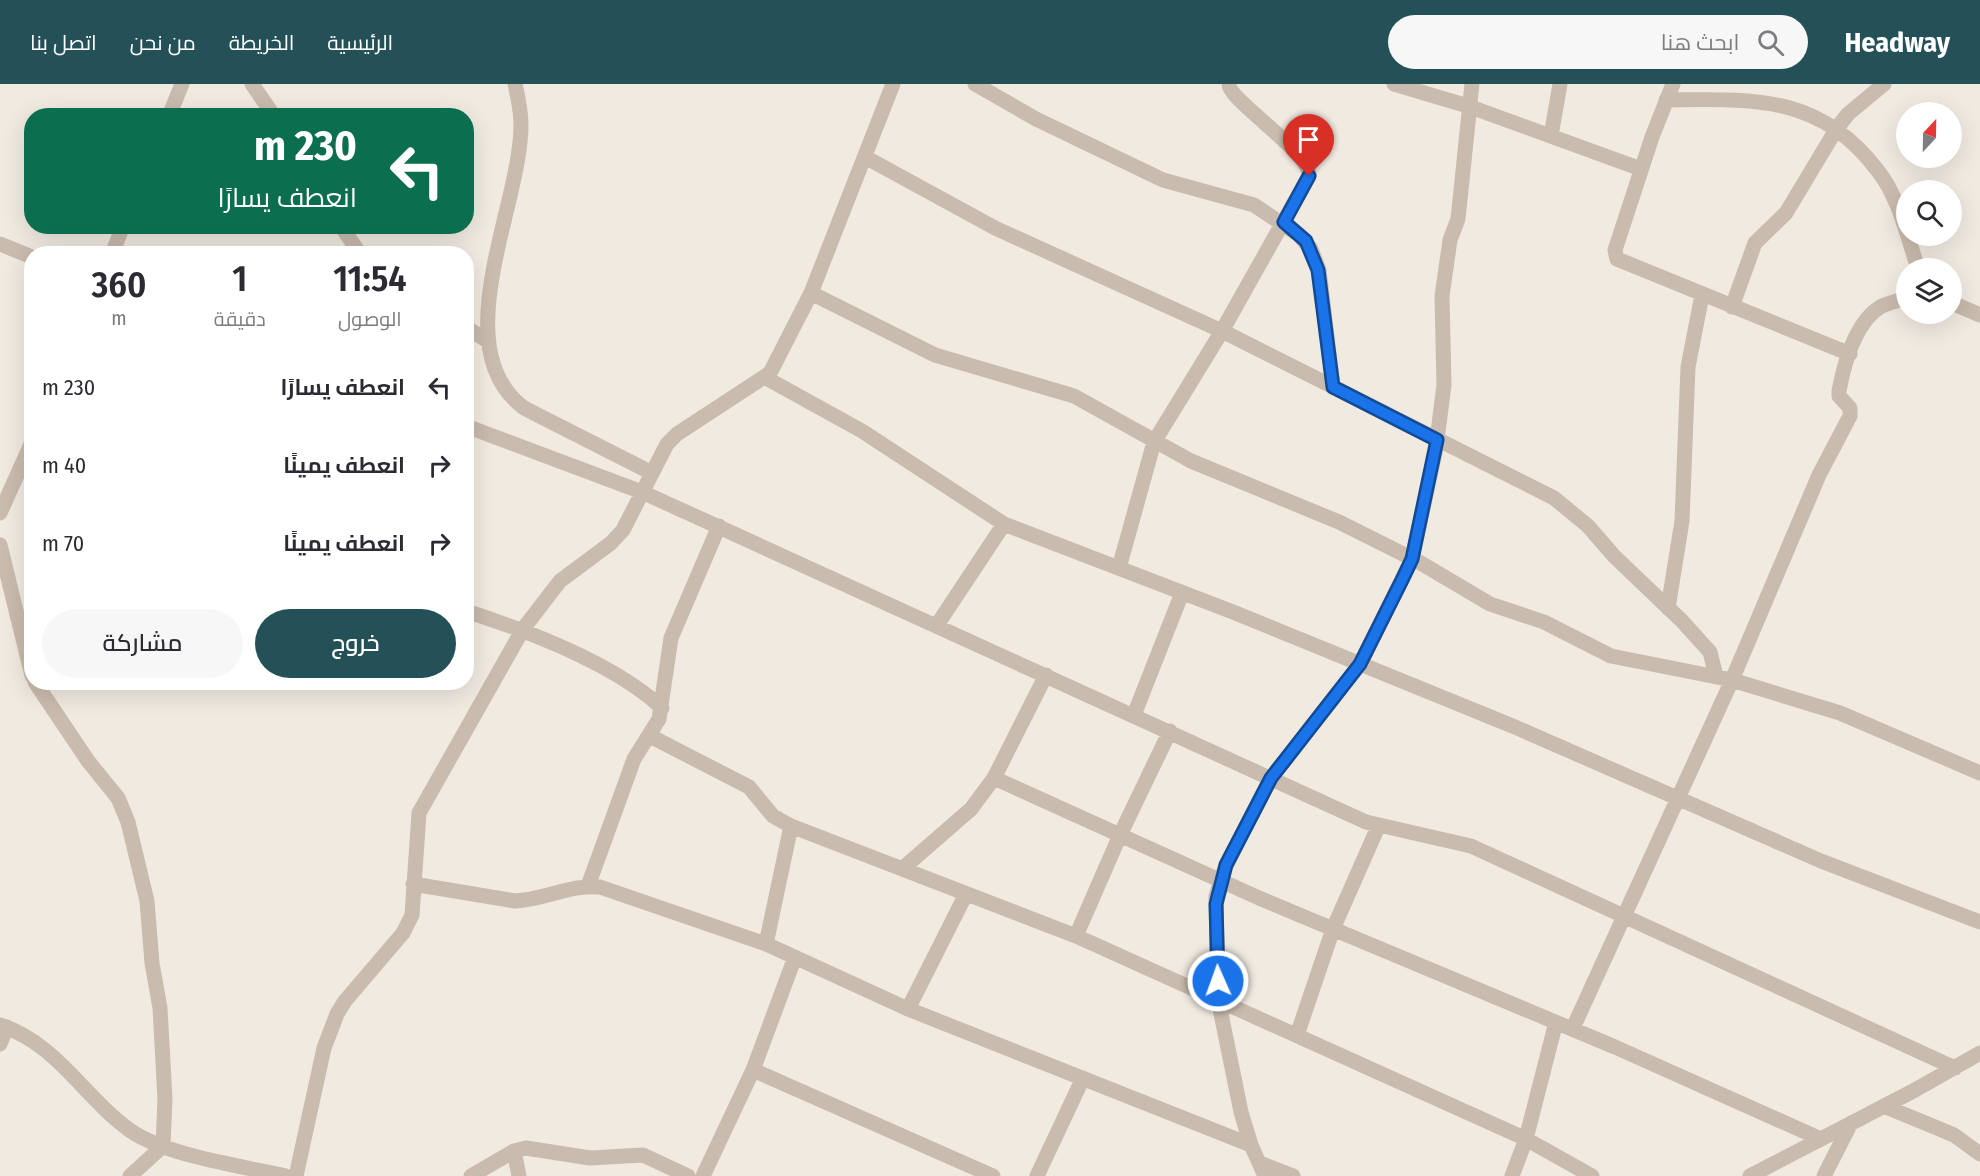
<!DOCTYPE html>
<html lang="ar">
<head>
<meta charset="utf-8">
<style>
  body { margin:0; font-family:"Fira Sans Condensed",Cairo,sans-serif; background:#f7f7f7; color:#2b2b33; direction:rtl; height:100vh; display:flex; flex-direction:column; font-size:22px; white-space:nowrap }
  * { box-sizing:border-box; margin:0 }
  p { font-size:20px; color:#7c7c81 }
  .icon { flex:none; width:33px; height:33px; fill:none; stroke:currentColor; stroke-width:2; stroke-linecap:round; stroke-linejoin:round }
  .map { position:relative; flex:1; overflow:hidden; direction:ltr }
  .side { position:absolute; left:24px; top:162px; width:450px; height:444px; display:flex; flex-direction:column; background:#fff; border-radius:24px; box-shadow:0 6px 24px #0002; direction:rtl }
  .side>* { flex:none }
  .top-card { position:absolute; left:24px; top:24px; width:450px; height:126px; border-radius:24px; box-shadow:0 6px 24px #0002; direction:rtl; background:#0b6e4f; color:#fff; overflow:hidden }
  .needle { width:39px; rotate:22deg }
  .controls { position:absolute; left:1896px; top:18px; display:grid; gap:12px }
  .controls a { display:grid; place-items:center; width:66px; height:66px; border-radius:50%; background:#fff; box-shadow:0 6px 24px #0002; font-size:30px }
  .pin { position:absolute; display:grid; place-items:center; width:51px; height:51px; color:#fff; margin:-62px -26px; border-radius:50% 50% 50% 0; rotate:-45deg; box-shadow:0 0 6px #0007 }
  .pin .icon { rotate:45deg }
  .me { position:absolute; width:66px; margin:-33px; rotate:358deg; stroke-linejoin:round; filter:drop-shadow(0 0 4px #0008) }
  .turn { display:flex; align-items:center; gap:21px; height:126px; padding:0 18px; font-size:27px }
  .turn .icon { width:78px; height:78px; stroke-width:2.5 }
  .turn b { display:block; font-size:42px; line-height:51px }
  .eta { display:flex; justify-content:space-evenly; align-items:center; height:102px; text-align:center }
  .eta b { font-size:36px; font-weight:600; line-height:42px }
  .primary-button { display:flex; gap:12px; margin-top:auto; padding:12px 18px }
  .primary-button a { flex:1; height:69px; border-radius:36px; background:#245157; color:#fff; font-size:24px; font-weight:600; line-height:69px; text-align:center }
  .primary-button a+a { background:#f7f7f7; color:#2b2b33 }
  ul { padding:0; list-style:none }
  li { display:flex; align-items:center; gap:18px; height:78px; padding:0 18px }
  li div { flex:1 }
  li b { display:block; font-size:22px }
  li em { font-style:normal }
  header { display:flex; align-items:center; gap:36px; box-sizing:border-box; height:84px; padding:0 30px; background:#245157; color:#fff }
  header strong { font-size:28px }
  nav { display:flex; gap:33px; margin-inline-start:auto; font-size:21px }
  .search { width:420px; height:54px; background:#f7f7f7; display:flex; align-items:center; gap:15px; box-sizing:border-box; padding:0 21px; border-radius:33px; color:#7c7c81; font-size:22px }
  .map>svg:first-child { display:block }
  .lines { fill:none; stroke-linecap:round; stroke-linejoin:round }
  .minor { stroke:#c9bbad; stroke-width:15 }
  .route-casing { stroke:#114b97; stroke-width:15 }
  .route { stroke:#1a73e8; stroke-width:10 }
</style>
</head>
<body>
<header>
<strong>Headway</strong>
<div class="search"><svg class="icon" aria-label="search" viewBox="0 0 24 24"><circle cx="10" cy="10" r="6"/><path d="M15 15l6 6"/></svg>ابحث هنا</div>
<nav><a>الرئيسية</a><a>الخريطة</a><a>من نحن</a><a>اتصل بنا</a></nav>
</header>
<div class="map">
<svg width="1980" height="1092" viewBox="0 0 1980 1092">
  <rect width="100%" height="100%" fill="#f1eae1"/>
  <g class="lines">
    <!-- minor -->
    <path class="minor" d="M252,0l22,32
      M515,0c3,13 6,27 6,41 0,81 -77,223 3,283l128,65
      M975,0l61,35 127,61 91,25 45,30 12,14 8,21 14,117
      M1394,0l74,22 173,63
      M1673,0l-21,53 -37,113 2,9 233,95
      M1666,16c87,-1 154,-6 212,71 21,26 29,66 40,97
      M169,32l13,-32
      M1551,52l9,-52
      M865,73l130,71 227,103 332,167 34,28 26,30 68,65 28,31 6,24
      M341,142l19,28
      M0,160l32,13
      M112,170l11,-28
      M811,209l124,62 139,41 117,65 148,61 80,40 71,42 54,18 67,34 121,24 108,33 140,60
      M1952,219l28,12
      M1732,223l23,-64 31,-30 51,-85 11,-14 36,-30
      M466,243l23,15
      M766,294l96,53 142,93 229,88 282,115 306,134 159,61
      M466,342l176,66 724,330 105,24 484,222
      M0,429l32,-71
      M0,461l32,131
      M1119,484l35,-126 68,-111 87,-155c3,-23 -81,-76 -80,-92
      M1668,524l14,-87 6,-154 14,-72
      M466,527c62,20 149,53 196,97
      M937,541l67,-101
      M35,598l53,79 30,37 10,24 19,79 5,62 8,45 5,91 -2,47 -33,30
      M1134,631l48,-122
      M650,652l99,51 24,29 18,10 285,110 450,203 66,37
      M994,694l265,120 356,149 206,92
      M902,785l69,-60 23,-31 52,-103
      M413,800l102,17c29,-1 56,-17 85,-14l166,57 142,65 343,136
      M588,802l46,-127 25,-40 12,-81 48,-112
      M1076,852l44,-101 50,-104
      M766,860l25,-118
      M908,925l58,-115
      M0,941c58,19 84,73 131,106 37,25 111,35 155,45
      M1573,944l159,-348 87,-205 31,-59v-8l-11,-12v-5c5,-27 16,-68 41,-84 7,-4 18,-6 26,-9
      M1297,951l36,-106 45,-102
      M0,960l7,-17
      M753,986l240,106
      M1884,1022l70,29 26,19
      M514,1067l5,25
      M1260,1079l33,13
      M296,1092l28,-128 13,-34 8,-13 58,-68 9,-18 7,-102 104,-184 37,-48 51,-38 12,-13 44,-86 10,-10 93,-61 41,-80 82,-209
      M471,1092l43,-25 12,-3 64,10 53,-3 45,21
      M703,1092l50,-106 42,-113
      M1037,1092l46,-98
      M1265,1092l-14,-31 -10,-33 -23,-113 -2,-103 10,-31 45,-87 89,-114 52,-105 24,-111 8,-63 -2,-89 8,-56 8,-21 14,-135
      M1512,1092l14,-37 30,-117
      M1750,1092l165,-86 65,-37
      M1824,1092l27,-53"/>
  </g>
  <g class="lines">
    <!-- route casing -->
    <g class="route-casing">
      <path id="route" d="M1218,897l-2,-77 10,-39 45,-87 89,-114 42,-84 10,-21 25,-119 -104,-53 -15,-117 -12,-29 -22,-19 25,-46"/>
    </g>
    <!-- route -->
    <use href="#route" class="route"/>
  </g>
</svg>
<div class="controls">
<a><svg class="needle" viewBox="-14 -14 28 28"><path d="M0-13l5 13h-10z" fill="#e53935"/><path d="M0 13l5-13h-10z" fill="#7c7c81"/></svg></a>
<a><svg class="icon" aria-label="search" viewBox="0 0 24 24"><circle cx="10" cy="10" r="6"/><path d="M15 15l6 6"/></svg></a>
<a><svg class="icon" aria-label="layers" viewBox="0 0 24 24"><path d="M12 4l9 5-9 5-9-5zM3 14l9 5 9-5"/></svg></a>
</div>
<div class="pin" style="left:1309px;top:92px;background:#d93025"><svg class="icon" aria-label="arrive" viewBox="0 0 24 24"><path d="M6 21V4h12l-3 4 3 4H6"/></svg></div>
<svg class="me" style="left:1218px;top:897px" viewBox="-20 -20 40 40"><circle r="17" fill="#1a73e8" stroke="#fff" stroke-width="3"/><path d="M0-11L8 9 0 5-8 9z" fill="#fff"/></svg>
<div class="top-card">
<div class="turn"><svg class="icon" aria-label="left" viewBox="0 0 24 24"><path d="M17 20v-9H6M10 6l-5 5 5 5"/></svg><div><b>230 m</b>انعطف يسارًا</div></div>
</div>
<section class="side">
<div class="eta">
<div><b>11:54</b><p>الوصول</p></div>
<div><b>1</b><p>دقيقة</p></div>
<div><b>360</b><p>m</p></div>
</div>
<ul>
<li><svg class="icon" aria-label="left" viewBox="0 0 24 24"><path d="M17 20v-9H6M10 6l-5 5 5 5"/></svg><div><b>انعطف يسارًا</b></div><em>230 m</em></li>
<li><svg class="icon" aria-label="right" viewBox="0 0 24 24"><path d="M7 20v-9h11M14 6l5 5-5 5"/></svg><div><b>انعطف يمينًا</b></div><em>40 m</em></li>
<li><svg class="icon" aria-label="right" viewBox="0 0 24 24"><path d="M7 20v-9h11M14 6l5 5-5 5"/></svg><div><b>انعطف يمينًا</b></div><em>70 m</em></li>
</ul>
<div class="primary-button"><a>خروج</a><a>مشاركة</a></div>
</section>
</div>
</body>
</html>
